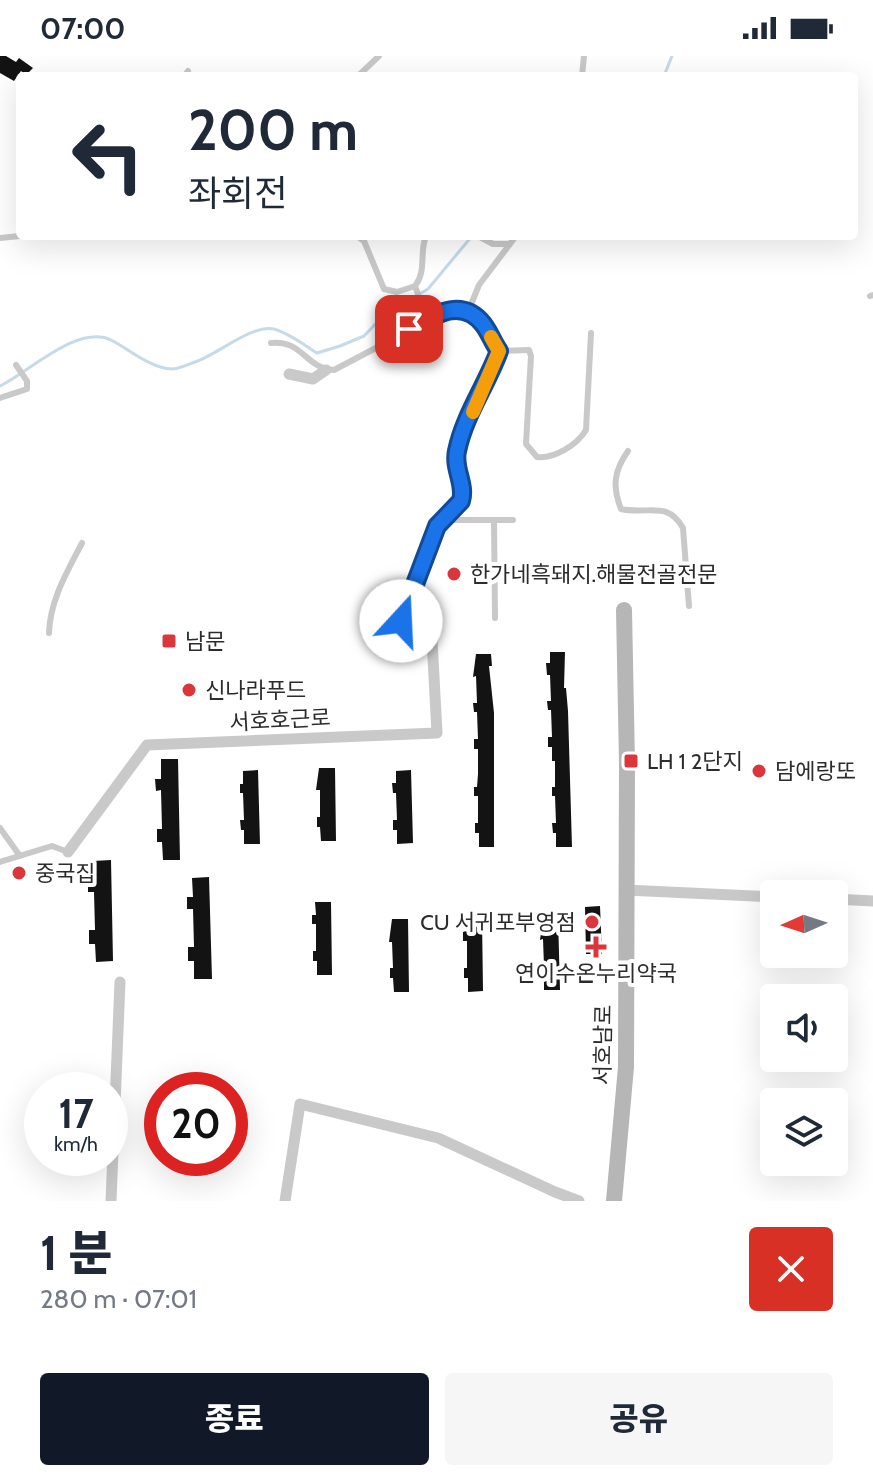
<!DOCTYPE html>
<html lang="ko">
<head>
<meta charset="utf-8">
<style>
  body { margin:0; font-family:Cabin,"Noto Sans KR",sans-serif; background:#f6f6f7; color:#1f2937; height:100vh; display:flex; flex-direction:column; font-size:30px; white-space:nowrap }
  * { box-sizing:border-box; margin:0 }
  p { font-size:26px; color:#747a83 }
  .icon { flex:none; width:44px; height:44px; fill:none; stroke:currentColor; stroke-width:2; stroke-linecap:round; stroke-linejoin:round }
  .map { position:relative; height:1145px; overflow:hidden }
  .sheet { display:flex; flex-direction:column; background:#fff; flex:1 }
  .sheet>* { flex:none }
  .top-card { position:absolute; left:16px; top:16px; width:842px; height:168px; border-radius:8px; box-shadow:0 8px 32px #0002; background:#fff; color:#1f2937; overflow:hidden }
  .needle { width:52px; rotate:267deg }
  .fabs { position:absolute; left:760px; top:824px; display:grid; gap:16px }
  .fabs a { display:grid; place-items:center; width:88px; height:88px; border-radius:8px; background:#fff; box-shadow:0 8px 32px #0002; font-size:40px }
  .speed { position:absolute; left:24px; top:1016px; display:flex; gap:16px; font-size:40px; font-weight:700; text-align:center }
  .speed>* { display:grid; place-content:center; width:104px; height:104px; border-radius:50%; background:#fff; box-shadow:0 8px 32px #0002; line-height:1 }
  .speed small { font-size:20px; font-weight:400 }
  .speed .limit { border:12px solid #d22; background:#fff; color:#111 }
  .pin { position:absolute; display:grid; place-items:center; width:68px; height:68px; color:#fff; margin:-34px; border-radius:16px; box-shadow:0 4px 12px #0006 }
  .me { position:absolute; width:88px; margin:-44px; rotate:20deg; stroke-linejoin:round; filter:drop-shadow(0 0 6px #0008) }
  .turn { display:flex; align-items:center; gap:28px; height:168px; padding:0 40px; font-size:36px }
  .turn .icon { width:104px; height:104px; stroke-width:2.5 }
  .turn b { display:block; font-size:56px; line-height:68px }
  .round { display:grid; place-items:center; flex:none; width:84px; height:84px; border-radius:8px; background:#f6f6f7 }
  .summary { display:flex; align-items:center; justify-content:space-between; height:136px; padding:0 40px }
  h1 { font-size:48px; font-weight:800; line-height:60px }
  .action { display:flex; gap:16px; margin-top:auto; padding:16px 40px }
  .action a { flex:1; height:92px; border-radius:8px; background:#111827; color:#fff; font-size:32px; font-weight:800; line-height:92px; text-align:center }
  .action a+a { background:#f6f6f7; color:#1f2937 }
  .status { display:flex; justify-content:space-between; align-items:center; height:56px; padding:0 40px; background:#fff; direction:ltr }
  .status svg { height:22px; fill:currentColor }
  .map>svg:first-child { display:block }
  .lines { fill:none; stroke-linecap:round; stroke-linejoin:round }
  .stream { stroke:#c6dae8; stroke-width:3 }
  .building { fill:#131313 }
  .lane { stroke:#c9c9c9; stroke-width:6 }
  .street { stroke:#c9c9c9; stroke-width:11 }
  .secondary { stroke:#b6b6b6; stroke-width:16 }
  .route-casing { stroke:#114b97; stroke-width:20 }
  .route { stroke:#1a73e8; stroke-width:14 }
  .slow { stroke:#f59e0b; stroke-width:14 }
  .poi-dot { fill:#db363c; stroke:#fff; stroke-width:3 }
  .labels { text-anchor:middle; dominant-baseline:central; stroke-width:8; stroke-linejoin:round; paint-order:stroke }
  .poi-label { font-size:22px; fill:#2c2c2c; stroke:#fff; text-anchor:start }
  .street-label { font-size:22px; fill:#2c2c2c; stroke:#fff }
</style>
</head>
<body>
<div class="status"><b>07:00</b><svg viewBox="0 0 49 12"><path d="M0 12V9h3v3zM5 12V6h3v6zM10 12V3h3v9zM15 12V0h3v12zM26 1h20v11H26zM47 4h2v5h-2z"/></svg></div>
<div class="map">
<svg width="873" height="1145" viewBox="0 0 873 1145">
  <rect width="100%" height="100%" fill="#fff"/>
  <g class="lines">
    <!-- stream -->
    <path class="stream" d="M664,20l8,-20
      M0,330c28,-13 77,-62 111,-46 18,9 39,28 61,29 7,0 17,-5 23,-7 22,-7 57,-38 79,-33 15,4 30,16 43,24l23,-7 24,-10 21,-22 43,-25 44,-53"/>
  </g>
  <!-- building -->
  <path class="building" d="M0,0h6l10,6 3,-4 14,10 -7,7 -5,-4 -7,10 -14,-8z
    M550,596h15l-1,36h2l2,23 4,136h-16v-14h-3l-1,-10h4l-1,-27h-3v-9h3v-26h-3v-14h-4v-10h4l-1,-27h-3l-1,-9h4l-1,-26h-3l-1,-12h4z
    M476,598h15l1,12h-3l5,47v134h-15v-14h-4v-10h3v-27h-4v-9h3l1,-13v-25h-4v-10h4l-1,-27h-3l-1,-9h4l-1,-27 -3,1z
    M161,703h17l2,101h-17l-1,-18h-5v-13h5l-1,-39 -5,1 -1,-12h6z
    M319,712h16l1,73h-15l-1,-14h-3v-10h3v-27h-4z
    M258,714l2,74h-16v-14h-3l-1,-10h4l-1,-27h-3v-9h3v-13z
    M411,714l2,73 -16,1v-14h-4v-10h4l-1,-27h-3l-1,-10h4v-12z
    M111,804l2,101 -17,1 -1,-18h-6v-14h6l-1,-38h-6v-12h6l-1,-19z
    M209,821l3,102h-18v-18h-6v-14h6l-1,-38h-6v-12h6l-1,-19z
    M315,846h16l1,73h-15v-14h-4v-10h3v-27h-4v-9h4z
    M600,850l2,48h-16l-1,-47z
    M543,861h15l2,73h-16v-14h-3l-1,-10h4l-1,-27 -3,1z
    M482,862l1,73 -15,1v-14h-4v-10h3v-27h-4v-9l3,-1v-12z
    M392,863h16l1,73h-15l-1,-14h-3v-10h3l-1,-26h-3z"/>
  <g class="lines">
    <!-- lane -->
    <path class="lane" d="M184,20l4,-5
      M358,20l21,-20
      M582,20l2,-20
      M357,180l7,5 20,48 13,3 18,-6
      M426,180c-7,17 1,35 -11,50l7,19 46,7 8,5 23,34 30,-1 2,6 -5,88 11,13c17,2 40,-12 49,-27l5,-97
      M478,180l15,8h17
      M0,182l20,-2
      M870,240l3,-1
      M468,256l11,-27 37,-49
      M271,287c31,-4 35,26 63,27l112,-59
      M0,342l27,-9v-8l-11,-16
      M628,395c-14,20 -16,35 -7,58 27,6 46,-9 62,19l6,78
      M443,464h51l1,98
      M494,464h19
      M401,565l36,-95 24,-25 2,-7 -7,-40 43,-103
      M49,577c1,-33 18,-61 33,-90
      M0,772l20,28
      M0,806l52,-16 16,6"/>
    <!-- street -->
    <path class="street" d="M289,318l24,5 13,-9
      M68,796l79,-107 290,-12 -6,-112
      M626,834l148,7
      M834,843l39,2
      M111,1145l9,-219
      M285,1145l15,-97 138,34 117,54 24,9"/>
    <!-- secondary -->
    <path class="secondary" d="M614,1145l12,-134 1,-304 -3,-153"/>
  </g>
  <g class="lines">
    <!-- route casing -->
    <g class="route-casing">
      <path id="route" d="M401,565l36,-95 24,-25c5,-17 -8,-32 -4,-50 7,-35 30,-67 42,-100 -6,-8 -9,-18 -16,-27 -22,-28 -50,-8 -74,5"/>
    </g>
    <!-- route -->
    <use href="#route" class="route"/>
    <!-- slow -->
    <path class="slow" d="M473,356l26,-61 -8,-14"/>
  </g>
  <!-- markers -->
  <g class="poi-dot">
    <circle cx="454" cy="518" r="8"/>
    <rect x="161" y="577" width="16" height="16" rx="4"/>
    <circle cx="189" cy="634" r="8"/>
    <rect x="623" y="697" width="16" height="16" rx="4"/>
    <circle cx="759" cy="715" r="8"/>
    <circle cx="19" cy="817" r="8"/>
    <circle cx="592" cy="866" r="8"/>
    <path d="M592 879h8v8h8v8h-8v8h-8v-8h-8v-8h8z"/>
  </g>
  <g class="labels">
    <!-- poi labels -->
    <g class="poi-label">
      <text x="470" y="518">한가네흑돼지.해물전골전문</text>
      <text x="185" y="585">남문</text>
      <text x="205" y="634">신나라푸드</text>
      <text x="647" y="705">LH 1 2단지</text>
      <text x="775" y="715">담에랑또</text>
      <text x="35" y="817">중국집</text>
      <text x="576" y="866" text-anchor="end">CU 서귀포부영점</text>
      <text x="596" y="917" text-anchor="middle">연이수온누리약국</text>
    </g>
    <!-- street labels -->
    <g class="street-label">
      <text transform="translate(280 664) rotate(-3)">서호호근로</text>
      <text transform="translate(603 989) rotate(-89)">서호남로</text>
    </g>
  </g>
</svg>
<div class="fabs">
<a><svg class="needle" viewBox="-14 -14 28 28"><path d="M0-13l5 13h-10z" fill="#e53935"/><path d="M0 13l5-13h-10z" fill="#747a83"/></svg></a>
<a><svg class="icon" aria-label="sound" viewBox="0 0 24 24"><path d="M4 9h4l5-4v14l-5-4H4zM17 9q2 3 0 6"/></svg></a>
<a><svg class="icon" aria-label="layers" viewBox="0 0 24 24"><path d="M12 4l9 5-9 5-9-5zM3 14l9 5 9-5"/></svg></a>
</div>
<div class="speed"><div>17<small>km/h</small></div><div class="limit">20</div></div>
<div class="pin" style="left:409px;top:273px;background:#d93025"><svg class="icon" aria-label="arrive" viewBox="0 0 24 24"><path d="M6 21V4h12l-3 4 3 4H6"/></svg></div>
<svg class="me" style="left:401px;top:565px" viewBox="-20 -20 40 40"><circle r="19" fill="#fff"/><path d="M0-13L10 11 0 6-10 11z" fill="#1a73e8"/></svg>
<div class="top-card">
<div class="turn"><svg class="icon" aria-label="left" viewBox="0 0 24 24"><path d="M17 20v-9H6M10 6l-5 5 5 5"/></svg><div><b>200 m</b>좌회전</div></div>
</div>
</div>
<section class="sheet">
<div class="summary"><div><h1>1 분</h1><p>280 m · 07:01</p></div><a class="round" style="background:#d93025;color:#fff"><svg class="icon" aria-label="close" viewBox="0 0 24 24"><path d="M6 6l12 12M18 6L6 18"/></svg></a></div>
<div class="action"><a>종료</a><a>공유</a></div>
</section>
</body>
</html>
